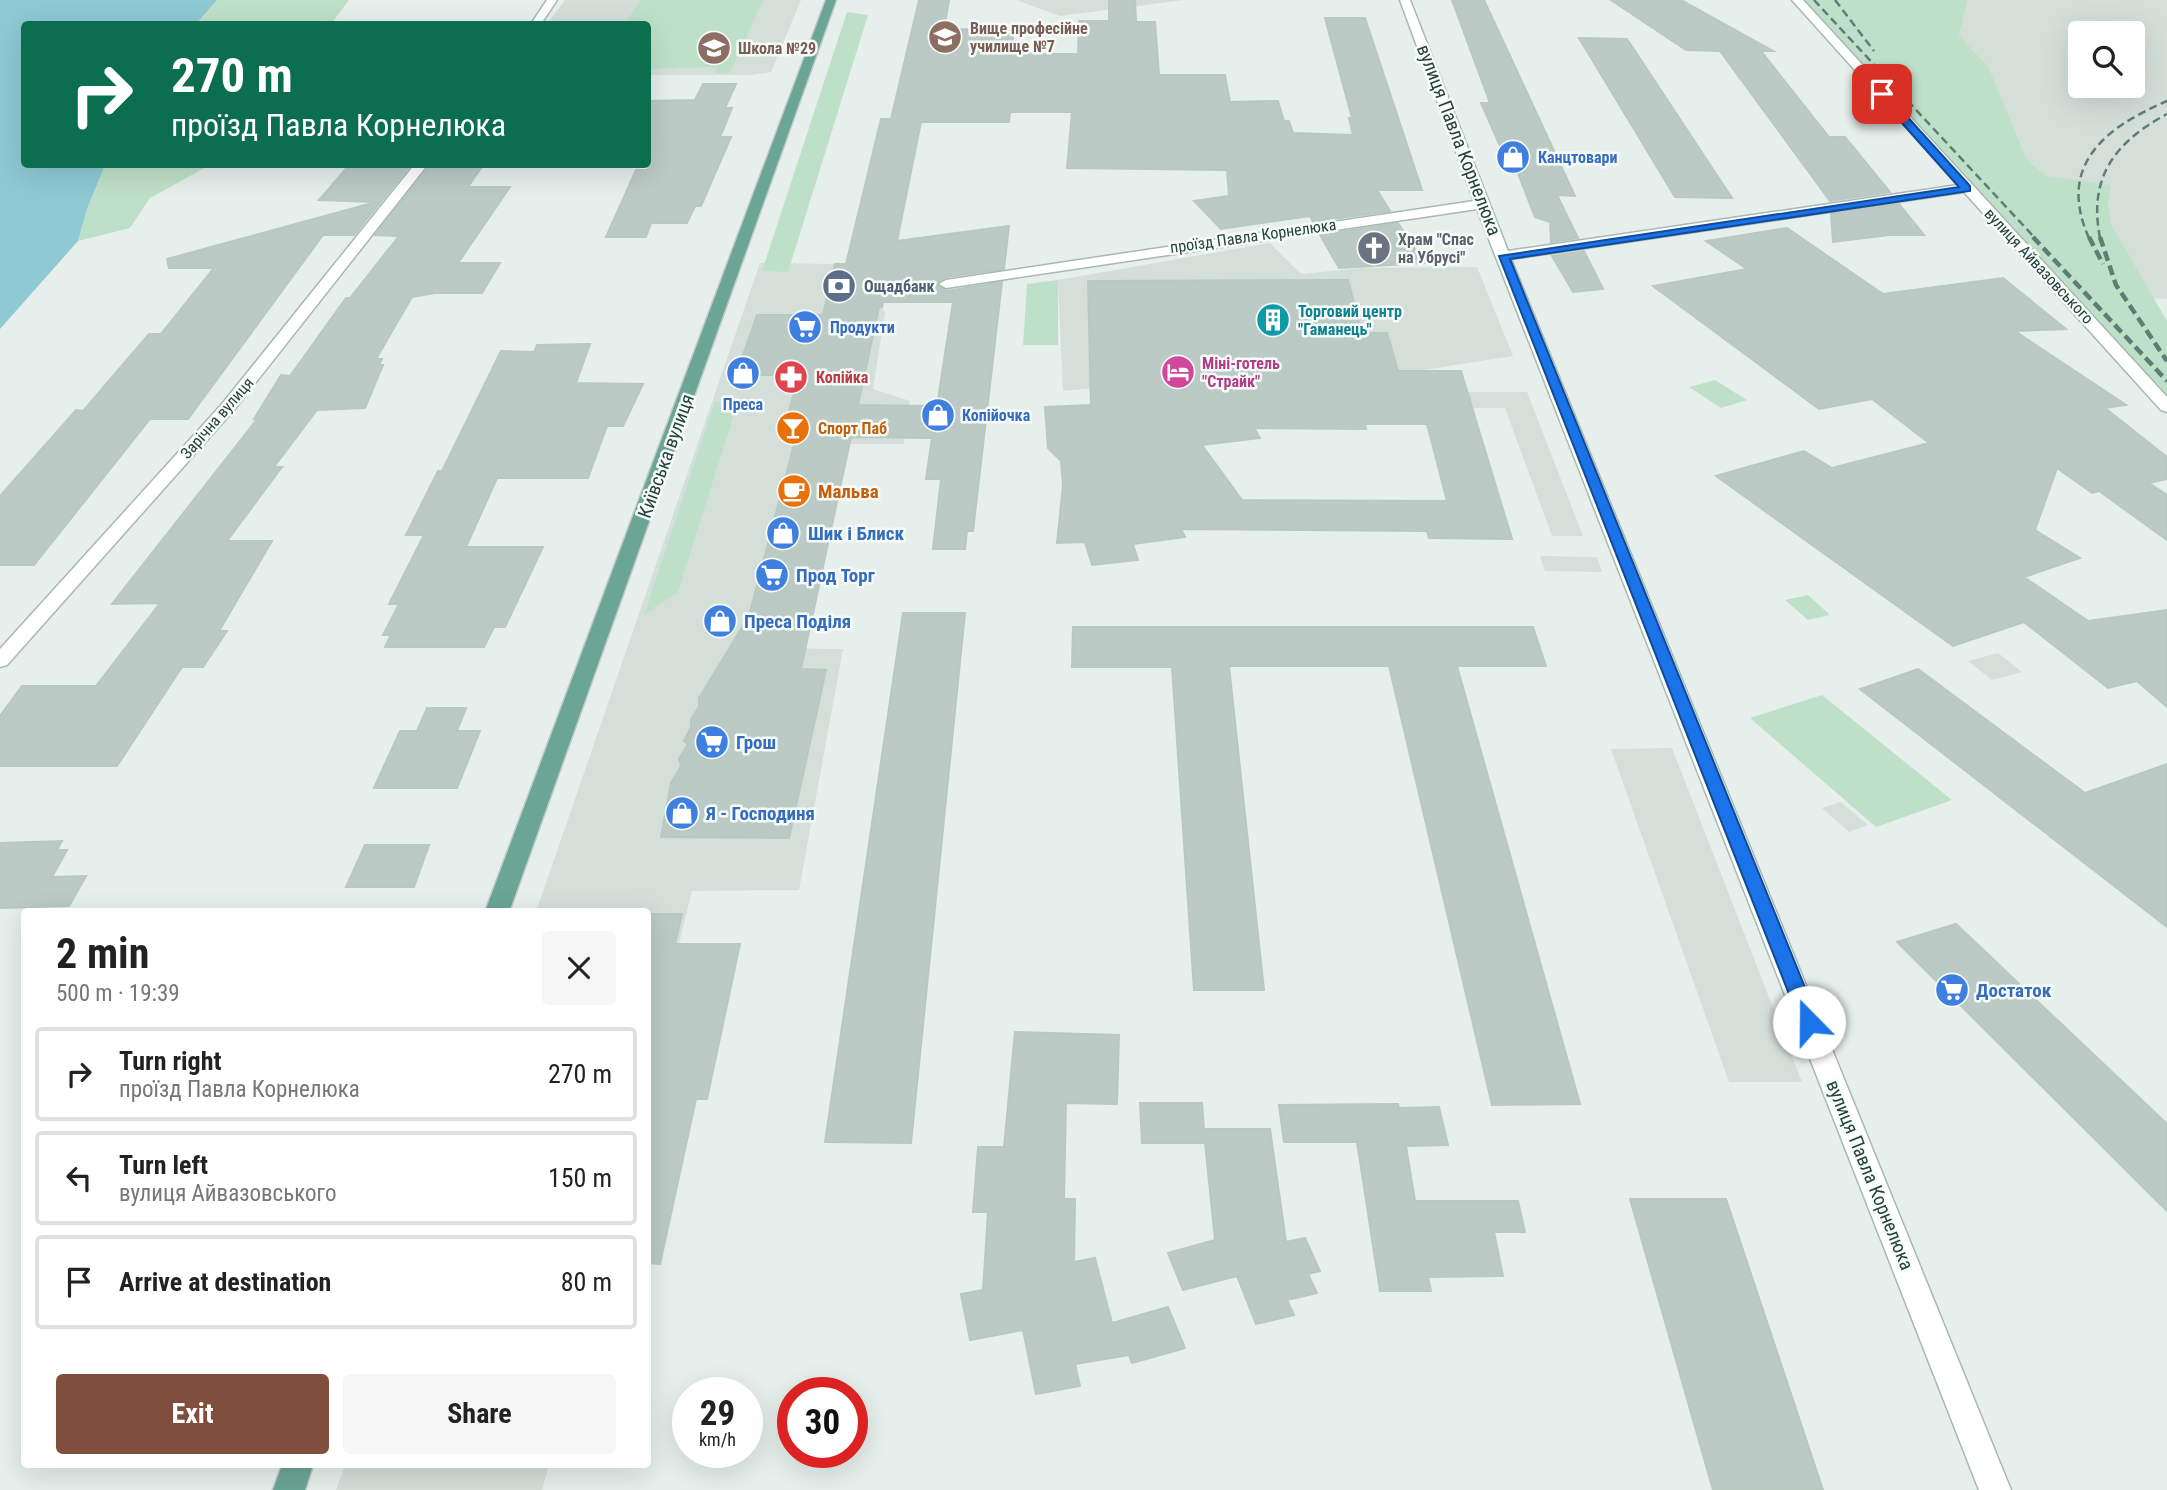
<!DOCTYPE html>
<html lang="en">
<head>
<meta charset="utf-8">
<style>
  body { margin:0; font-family:"Roboto Condensed",sans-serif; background:#f6f6f6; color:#222; height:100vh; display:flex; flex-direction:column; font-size:26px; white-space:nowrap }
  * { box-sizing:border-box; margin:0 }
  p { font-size:23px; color:#767676 }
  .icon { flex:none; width:38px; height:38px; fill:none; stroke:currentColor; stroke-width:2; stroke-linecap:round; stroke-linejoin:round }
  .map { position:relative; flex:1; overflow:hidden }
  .drawer { position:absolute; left:21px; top:908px; width:630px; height:560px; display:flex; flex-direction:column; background:#fff; border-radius:7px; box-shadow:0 7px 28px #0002 }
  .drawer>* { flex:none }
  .top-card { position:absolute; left:21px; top:21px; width:630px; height:147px; border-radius:7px; box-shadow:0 7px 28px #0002; background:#0b6e4f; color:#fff; overflow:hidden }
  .buttons { position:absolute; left:2068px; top:21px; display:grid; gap:14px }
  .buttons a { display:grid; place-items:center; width:77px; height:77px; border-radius:7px; background:#fff; box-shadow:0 7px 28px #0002; font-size:35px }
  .speed { position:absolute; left:672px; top:1377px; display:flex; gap:14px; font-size:35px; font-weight:700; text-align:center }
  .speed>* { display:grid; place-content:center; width:91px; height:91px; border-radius:50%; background:#fff; box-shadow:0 7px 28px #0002; line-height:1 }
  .speed small { font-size:18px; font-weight:400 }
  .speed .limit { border:10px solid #d22; background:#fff; color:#111 }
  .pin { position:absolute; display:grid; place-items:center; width:60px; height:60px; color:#fff; margin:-30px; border-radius:14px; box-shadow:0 4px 10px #0006 }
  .me { position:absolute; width:77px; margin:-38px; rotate:338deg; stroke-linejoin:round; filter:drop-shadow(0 0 5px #0008) }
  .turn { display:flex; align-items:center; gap:24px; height:147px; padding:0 35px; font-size:32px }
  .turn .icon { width:91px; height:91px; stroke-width:2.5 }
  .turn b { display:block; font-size:49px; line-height:60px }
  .round { display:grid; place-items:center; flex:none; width:74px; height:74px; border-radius:7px; background:#f6f6f6 }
  .head { display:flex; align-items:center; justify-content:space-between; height:119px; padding:0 35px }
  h1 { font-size:42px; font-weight:700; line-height:52px }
  .primary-button { display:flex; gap:14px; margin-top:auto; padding:14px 35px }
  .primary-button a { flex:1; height:80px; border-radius:7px; background:#804e3d; color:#fff; font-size:28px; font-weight:700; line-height:80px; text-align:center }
  .primary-button a+a { background:#f6f6f6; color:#222 }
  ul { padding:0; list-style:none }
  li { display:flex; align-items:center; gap:21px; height:94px; margin:0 14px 10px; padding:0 21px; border:4px solid #e0e0e0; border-radius:7px }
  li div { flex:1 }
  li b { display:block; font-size:26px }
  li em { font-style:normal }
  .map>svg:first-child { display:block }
  .built { fill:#d4dfda; fill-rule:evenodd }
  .green { fill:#bfe0c8 }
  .water { fill:#8ec9d4 }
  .building { fill:#bbcac4; stroke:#b8c9c2; stroke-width:2; fill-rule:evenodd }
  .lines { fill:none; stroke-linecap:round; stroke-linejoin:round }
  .minor-casing { stroke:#a8b8b2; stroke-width:3 }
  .major-casing { stroke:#c2cac8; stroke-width:3 }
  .minor { fill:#fff; fill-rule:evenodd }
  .major { fill:#6aa596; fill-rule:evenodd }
  .rail-far1 { stroke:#5f7d75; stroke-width:2.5; stroke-dasharray:8 4.5; stroke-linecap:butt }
  .rail { stroke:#5f7d75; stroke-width:4.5; stroke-dasharray:10 5; stroke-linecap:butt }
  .route { fill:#1a73e8; stroke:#114b97; stroke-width:2 }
  .labels { text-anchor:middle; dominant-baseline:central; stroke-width:5; stroke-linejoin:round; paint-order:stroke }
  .far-education-label { font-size:16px; font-weight:bold; fill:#785e54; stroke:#f7fbf9; text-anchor:start }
  .far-shop-label { font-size:16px; font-weight:bold; fill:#366cbe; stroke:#f7fbf9; text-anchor:start }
  .far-street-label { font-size:16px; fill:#24423a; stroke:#f7fbf9 }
  .far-worship-label { font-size:16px; font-weight:bold; fill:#5b616d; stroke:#f7fbf9; text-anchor:start }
  .far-service-label { font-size:16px; font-weight:bold; fill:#4e5e75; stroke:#f7fbf9; text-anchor:start }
  .far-culture-label { font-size:16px; font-weight:bold; fill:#0d838f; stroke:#f7fbf9; text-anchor:start }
  .far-hotel-label { font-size:16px; font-weight:bold; fill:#b23c85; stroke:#f7fbf9; text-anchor:start }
  .far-health-label { font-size:16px; font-weight:bold; fill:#be3a42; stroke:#f7fbf9; text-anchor:start }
  .far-food-label { font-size:16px; font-weight:bold; fill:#c56008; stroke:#f7fbf9; text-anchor:start }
  .street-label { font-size:19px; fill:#24423a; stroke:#f7fbf9 }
  .food-label { font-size:19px; font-weight:bold; fill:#c56008; stroke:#f7fbf9; text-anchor:start }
  .shop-label { font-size:19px; font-weight:bold; fill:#366cbe; stroke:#f7fbf9; text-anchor:start }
</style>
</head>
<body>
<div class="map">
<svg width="2167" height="1490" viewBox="0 0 2167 1490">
  <rect width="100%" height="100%" fill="#e6efeb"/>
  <!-- built -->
  <path class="built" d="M565,0h236l-30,72 -19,3h-104v-51h-101z
    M1016,0h168l-124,16z
    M1968,0h199v299l-16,-1 -39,-72 -4,-22 -38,-24 -24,-4 -20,-18 -67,-122zM2081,33h52v53h-52z
    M1270,243l31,31 60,-6 116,-1 36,89 -96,15 -34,10 -227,1 -93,9 -5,-111z
    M760,263l75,1 47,43 3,6 -12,76 37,12 -6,43h-85l-50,204 74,1 -44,241 -107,1 -44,177v-156h-112z
    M1428,392h99l56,144h-31l-47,-128h-73z
    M1540,556l57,1 5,15 -57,-1z
    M1998,653l24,19 -30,8 -24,-19z
    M1672,748l130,334h-73l-118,-333z
    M1841,802l27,23 -19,7 -27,-24z
    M345,1465h204l-7,25h-206z"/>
  <!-- green -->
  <path class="green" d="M217,0h132l-18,24h-135z
    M640,0h123l-33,73h-15l2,-6 -69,2v-45h-23z
    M1797,0h171l-9,36 29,30 38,92 20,18 65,9 -3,19 4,22 55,95v87z
    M847,12l21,3 -80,257 -26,-1z
    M105,165h105l-60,33 -20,30 -52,13 9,-32z
    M1058,280v65h-35l4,-61z
    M1715,380l32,20 -26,8 -32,-21z
    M715,401l21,7 -58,184 -34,23z
    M1808,595l22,20 -22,5 -23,-20z
    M1822,695l130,105 -76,27 -126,-109z"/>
  <!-- water -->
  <path class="water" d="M0,0h217l-21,24h-172v140l81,1 -18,44 -9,32 -78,88z"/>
  <!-- building -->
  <path class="building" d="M919,0h30l-5,29 70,1 -3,24h67l1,-33h30v-21h26l1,22h19l4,53h66l5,27 48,-1 6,20h5l4,12 60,2 -4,-17h3l-27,-100h40l57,172h-45l13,21 -77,11 -3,-6 -89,13 -27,-28 35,-5 -2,-26 -160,-2 5,-56h-62l-1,10h-88l-24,119 112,-15 -5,43 -58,8 -9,6 9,8 56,-9 -29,249h-6l-2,18h-32l8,-70h-15l6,-41 -81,-1 -50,232 25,1 -37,168 -128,-1 10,-54 10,-17 -2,-7 9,-15 -4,-3 7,-14v-8l8,-12v-9l50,-82 47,-179h-14l14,-52h-14l3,-10h-49l21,-60h66l12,-51h11l35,-145h10zM883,302h70l-16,104 -79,-1 21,-98h3z
    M1452,0h32l91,196 -18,-1 21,43 -27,4 -1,-20 -15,-5 -18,-46h-6l-30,-68h9z
    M1611,0h70l92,51h-12l68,86h16l45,55 -60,9 -110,-150 -34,-1z
    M1579,38l48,1 105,159 -57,-1z
    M703,84h33l-11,24h7l-12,29h11l-30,69h-6l-8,17h-36l-5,14h-40l30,-67h12v-69l47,-1z
    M350,164l59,3 -55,68h-31l-135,184h-38l-116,146h-34v-69l76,-86 7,1 66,-77h12l53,-66h-45l-2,-9 209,-57 -57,-2z
    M429,167l52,1 -13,19h42l-52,76h42l-18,30h-47l-23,4 -36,62h6l-3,6h4l-18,43 -48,2 -43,57h8l-55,74h45l-53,90h8l-24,36h-21l-65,99h-117v-50l22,-30h74l64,-83 -48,1 146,-186 -4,1 27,-44 9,1 56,-78h4l45,-57 4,-5 -24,-1z
    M1899,204l25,31h-35l-56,7 -2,-28z
    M1398,223l26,40 -85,5 -19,-33z
    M1787,228l96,66 120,-16 63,51 -51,2 111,74 -21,3 62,49v22l-18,4 18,12v45l-68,-49 -7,2 -35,-25 -22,62 45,28 -56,19 64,44 79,-11v97l-30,-26 -29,7 -84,-66 -71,24 -237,-170 88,-25 28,17 97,-25 -57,-44 -53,10 -166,-123 94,-17 -41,-28z
    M1584,251l19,38 -30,3 -21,-36z
    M1348,280l14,53h25l11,38h63l51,168 -83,-1 -2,-7 -246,-2 4,8 -52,7 5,16 -46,5 -7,-23 -28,1 6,-58 -2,-24 -13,-13 -3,-41 46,-2 -3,-124zM1365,424h62l20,77 -205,-1 -40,-55 58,-7 -6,-10 112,1z
    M590,344l-14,39 67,1 -20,42h-16l-19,52h-91l-31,69h77l-38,80h-11l-10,20h-99l6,-12h-8l16,-31h-10l35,-69h-18l32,-64h4l59,-120 33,1 3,-7z
    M903,613h62l-54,530 -86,-1z
    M1073,627h460l13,39h-89l123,438 -88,1 -103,-439h-160l35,324h-70l-22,-323h-100z
    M1918,669l167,124 82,-29v163l-307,-238z
    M427,708h39l-9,23h23l-23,57h-83l26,-57h17z
    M62,841l-5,9h10l-15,27 34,-1 -17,30 -69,2v-65z
    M365,845h64l-15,42h-68z
    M648,914h34l-7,30h65l-33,155h-11l-36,165 -12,-1z
    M1956,924l211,200v87l-270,-269z
    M1015,1032l104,3 -2,69 -51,-1 -2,96h11l-1,63 21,-4 17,65 56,-16 17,41 -53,15 -3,-8 -54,9 5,22 -44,8 -13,-64 -53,10 -9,-46 22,-4 5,-78h-15l5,-65h26z
    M1140,1103h62l2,26h66l16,113 19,-4 15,33 -12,3 9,19 -30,7 7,15 -38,9 -19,-48 -54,14 -15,-37 47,-13 -10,-97h-63z
    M1398,1104l1,4 40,-1 9,38 -42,1 9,55h103l7,31h-31l9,44 -75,1 3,14h-51l-23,-149h-73l-5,-37z
    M1630,1199h96l97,291h-110z"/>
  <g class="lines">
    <!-- minor casing -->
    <g class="minor-casing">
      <path id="minor" d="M547,0h10l-16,24h-10z
        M1400,0h10l98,251 450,-66 -166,-185h11l364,397v15l-6,-2 -197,-218 -453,67 500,1231h-32l-502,-1281 -531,79 -7,-4 7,-4 528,-79z
        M415,164h13l-194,246 -227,255 -7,2v-18l222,-245z"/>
    </g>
    <!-- major casing -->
    <g class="major-casing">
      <path id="major" d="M826,0h10l-327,912h-24z
        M282,1465h31l-8,25h-32z"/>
    </g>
    <!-- minor -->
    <use href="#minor" class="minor"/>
    <!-- major -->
    <use href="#major" class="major"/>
    <!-- rail-far1 -->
    <path class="rail-far1" d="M1814,0l221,238
      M1835,0l39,51
      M2089,238c-33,-73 17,-111 78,-137
      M2100,238c-12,-61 15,-96 67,-124"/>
    <!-- rail -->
    <path class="rail" d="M2033,237l134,144
      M2089,237l14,27
      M2100,237l16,48 51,76"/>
  </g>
  <!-- route -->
  <path class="route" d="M1878,92h7l85,94v5l-460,68 309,763 -10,8 -9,-8 -301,-766 460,-69 -81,-91z"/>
  <!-- icons -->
  <defs>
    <g id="university-disc" transform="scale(1.75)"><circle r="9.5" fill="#8d6e63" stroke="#f7fbf9"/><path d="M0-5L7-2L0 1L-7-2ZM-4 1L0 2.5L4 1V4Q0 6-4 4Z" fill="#fff"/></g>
    <g id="school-disc" transform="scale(1.75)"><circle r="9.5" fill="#8d6e63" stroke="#f7fbf9"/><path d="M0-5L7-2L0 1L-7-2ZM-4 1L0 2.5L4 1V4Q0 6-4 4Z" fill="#fff"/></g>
    <g id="shop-disc" transform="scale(1.75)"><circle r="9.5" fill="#3f7fe0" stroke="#f7fbf9"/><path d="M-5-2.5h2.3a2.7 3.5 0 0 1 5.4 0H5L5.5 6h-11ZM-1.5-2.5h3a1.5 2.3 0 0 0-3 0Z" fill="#fff"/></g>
    <g id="church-disc" transform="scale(1.75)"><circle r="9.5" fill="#6b7280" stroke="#f7fbf9"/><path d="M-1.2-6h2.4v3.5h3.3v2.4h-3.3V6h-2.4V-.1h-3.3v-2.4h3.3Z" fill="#fff"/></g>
    <g id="bank-disc" transform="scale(1.75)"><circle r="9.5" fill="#5c6f8a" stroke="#f7fbf9"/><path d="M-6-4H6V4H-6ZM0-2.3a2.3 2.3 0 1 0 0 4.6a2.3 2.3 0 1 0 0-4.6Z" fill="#fff"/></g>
    <g id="building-disc" transform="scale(1.75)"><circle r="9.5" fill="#0f9aa8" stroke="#f7fbf9"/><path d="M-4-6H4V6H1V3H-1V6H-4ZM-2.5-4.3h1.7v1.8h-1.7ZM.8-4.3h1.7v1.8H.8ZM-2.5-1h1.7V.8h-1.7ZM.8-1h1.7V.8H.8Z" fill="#fff"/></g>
    <g id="supermarket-disc" transform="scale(1.75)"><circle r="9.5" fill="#3f7fe0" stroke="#f7fbf9"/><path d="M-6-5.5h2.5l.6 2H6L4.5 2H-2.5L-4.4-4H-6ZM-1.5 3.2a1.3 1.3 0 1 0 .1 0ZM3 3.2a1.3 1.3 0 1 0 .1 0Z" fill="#fff"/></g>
    <g id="hotel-disc" transform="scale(1.75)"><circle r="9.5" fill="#d1479c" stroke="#f7fbf9"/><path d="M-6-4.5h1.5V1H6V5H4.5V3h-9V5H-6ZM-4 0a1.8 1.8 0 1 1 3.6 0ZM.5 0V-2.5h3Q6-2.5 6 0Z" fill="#fff"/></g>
    <g id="pharmacy-disc" transform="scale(1.75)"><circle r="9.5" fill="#e0444e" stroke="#f7fbf9"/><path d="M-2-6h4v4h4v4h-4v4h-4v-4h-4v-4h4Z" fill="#fff"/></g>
    <g id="bar-disc" transform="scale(1.75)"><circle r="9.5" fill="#e8710a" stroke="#f7fbf9"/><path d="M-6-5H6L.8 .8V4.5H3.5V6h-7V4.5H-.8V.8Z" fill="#fff"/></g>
    <g id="cafe-disc" transform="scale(1.75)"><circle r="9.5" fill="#e8710a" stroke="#f7fbf9"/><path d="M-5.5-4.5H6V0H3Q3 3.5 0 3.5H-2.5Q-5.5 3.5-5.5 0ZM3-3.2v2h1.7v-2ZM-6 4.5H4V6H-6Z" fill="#fff"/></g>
  </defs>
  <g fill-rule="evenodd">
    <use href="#university-disc" x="945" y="37"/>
    <use href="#school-disc" x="714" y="48"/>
    <use href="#shop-disc" x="1513" y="157"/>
    <use href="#church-disc" x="1374" y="248"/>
    <use href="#bank-disc" x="839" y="286"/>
    <use href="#building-disc" x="1273" y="320"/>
    <use href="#supermarket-disc" x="805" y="327"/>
    <use href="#hotel-disc" x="1178" y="372"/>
    <use href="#shop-disc" x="743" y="373"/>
    <use href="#pharmacy-disc" x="791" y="377"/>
    <use href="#shop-disc" x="938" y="415"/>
    <use href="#bar-disc" x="793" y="428"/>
    <use href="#cafe-disc" x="794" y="491"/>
    <use href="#shop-disc" x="783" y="533"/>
    <use href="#supermarket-disc" x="772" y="575"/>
    <use href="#shop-disc" x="720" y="621"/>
    <use href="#supermarket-disc" x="712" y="742"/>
    <use href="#shop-disc" x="682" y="813"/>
    <use href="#supermarket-disc" x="1952" y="990"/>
  </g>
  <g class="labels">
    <!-- far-education labels -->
    <g class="far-education-label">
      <text x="970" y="28">Вище професійне<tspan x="970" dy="18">училище №7</tspan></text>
      <text x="738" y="48">Школа №29</text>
    </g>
    <!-- far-shop labels -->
    <g class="far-shop-label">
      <text x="1538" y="157">Канцтовари</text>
      <text x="830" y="327">Продукти</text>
      <text x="743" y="404" text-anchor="middle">Преса</text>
      <text x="962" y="415">Копійочка</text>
    </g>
    <!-- far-street labels -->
    <g class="far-street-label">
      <text transform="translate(1253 236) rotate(-8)">проїзд Павла Корнелюка</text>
      <text transform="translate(2039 266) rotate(47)">вулиця Айвазовського</text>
      <text transform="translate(217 418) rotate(-49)">Зарічна вулиця</text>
    </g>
    <!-- far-worship labels -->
    <g class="far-worship-label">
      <text x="1398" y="239">Храм "Спас<tspan x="1398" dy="18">на Убрусі"</tspan></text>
    </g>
    <!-- far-service labels -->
    <g class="far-service-label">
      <text x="864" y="286">Ощадбанк</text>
    </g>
    <!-- far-culture labels -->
    <g class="far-culture-label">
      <text x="1298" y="311">Торговий центр<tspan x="1298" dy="18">"Гаманець"</tspan></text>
    </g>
    <!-- far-hotel labels -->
    <g class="far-hotel-label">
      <text x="1202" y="363">Міні-готель<tspan x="1202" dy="18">"Страйк"</tspan></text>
    </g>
    <!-- far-health labels -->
    <g class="far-health-label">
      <text x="816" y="377">Копійка</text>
    </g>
    <!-- far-food labels -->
    <g class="far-food-label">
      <text x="818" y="428">Спорт Паб</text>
    </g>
    <!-- street labels -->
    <g class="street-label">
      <text transform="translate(1459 140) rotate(69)">вулиця Павла Корнелюка</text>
      <text transform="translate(666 456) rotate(-70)">Київська вулиця</text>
      <text transform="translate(1870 1175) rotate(68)">вулиця Павла Корнелюка</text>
    </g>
    <!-- food labels -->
    <g class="food-label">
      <text x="818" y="491">Мальва</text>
    </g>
    <!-- shop labels -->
    <g class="shop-label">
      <text x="808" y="533">Шик і Блиск</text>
      <text x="796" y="575">Прод Торг</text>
      <text x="744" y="621">Преса Поділя</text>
      <text x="736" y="742">Грош</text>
      <text x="706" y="813">Я - Господиня</text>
      <text x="1976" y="990">Достаток</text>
    </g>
  </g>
</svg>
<div class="buttons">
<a><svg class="icon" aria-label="search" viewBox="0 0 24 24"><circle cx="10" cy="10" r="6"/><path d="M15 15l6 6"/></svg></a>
</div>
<div class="speed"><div>29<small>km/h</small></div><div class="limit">30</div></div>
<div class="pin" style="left:1882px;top:94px;background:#d93025"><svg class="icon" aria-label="arrive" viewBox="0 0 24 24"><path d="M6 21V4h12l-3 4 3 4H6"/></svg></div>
<svg class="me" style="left:1809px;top:1022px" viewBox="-20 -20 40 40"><circle r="19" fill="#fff"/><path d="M0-13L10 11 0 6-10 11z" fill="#1a73e8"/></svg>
<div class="top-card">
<div class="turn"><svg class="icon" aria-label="right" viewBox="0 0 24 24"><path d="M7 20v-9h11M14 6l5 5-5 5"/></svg><div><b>270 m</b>проїзд Павла Корнелюка</div></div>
</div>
<section class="drawer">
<div class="head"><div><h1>2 min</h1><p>500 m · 19:39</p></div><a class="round"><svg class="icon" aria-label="close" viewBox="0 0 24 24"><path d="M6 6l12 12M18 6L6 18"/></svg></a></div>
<ul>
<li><svg class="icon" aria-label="right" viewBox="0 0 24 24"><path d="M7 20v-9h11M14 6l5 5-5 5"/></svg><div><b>Turn right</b><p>проїзд Павла Корнелюка</p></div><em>270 m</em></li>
<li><svg class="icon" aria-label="left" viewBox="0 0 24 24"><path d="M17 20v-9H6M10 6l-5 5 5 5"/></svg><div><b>Turn left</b><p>вулиця Айвазовського</p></div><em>150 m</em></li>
<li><svg class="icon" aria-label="arrive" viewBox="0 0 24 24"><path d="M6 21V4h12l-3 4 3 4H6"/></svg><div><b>Arrive at destination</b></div><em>80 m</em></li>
</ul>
<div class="primary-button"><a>Exit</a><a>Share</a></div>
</section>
</div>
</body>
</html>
